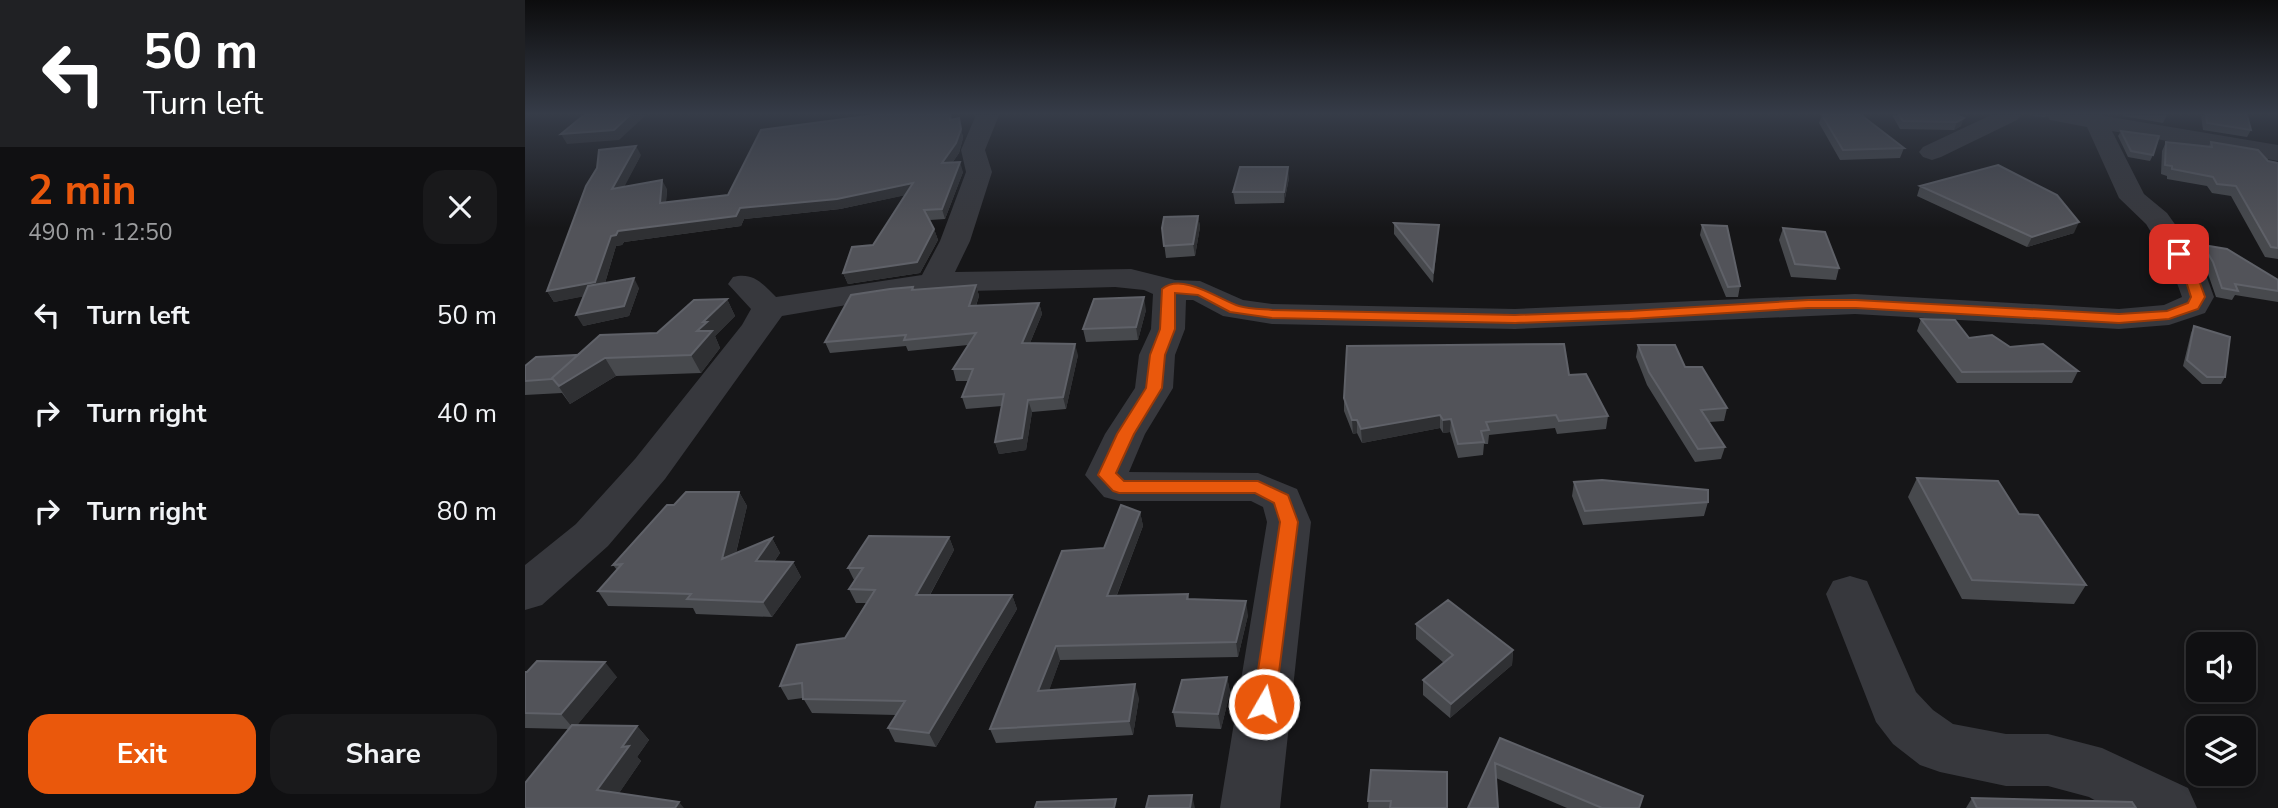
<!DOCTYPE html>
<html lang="en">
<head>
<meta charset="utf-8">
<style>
  body { margin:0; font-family:"Nunito Sans",sans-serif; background:#19191b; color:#f1f3f6; height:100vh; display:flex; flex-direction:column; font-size:26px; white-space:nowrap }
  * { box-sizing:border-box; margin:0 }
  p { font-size:23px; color:#9c9d9f }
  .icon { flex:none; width:38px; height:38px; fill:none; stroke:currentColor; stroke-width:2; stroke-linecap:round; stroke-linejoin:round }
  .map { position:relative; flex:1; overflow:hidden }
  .details { display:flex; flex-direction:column; background:#101012; width:525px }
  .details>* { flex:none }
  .banner { background:#202124; color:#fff; overflow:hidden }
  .buttons { position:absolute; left:1661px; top:632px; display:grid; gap:14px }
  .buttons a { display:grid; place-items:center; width:70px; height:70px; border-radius:14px; background:#101012; box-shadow:0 4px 10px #0003,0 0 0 2px #303032; font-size:35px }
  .pin { position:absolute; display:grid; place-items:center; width:60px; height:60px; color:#fff; margin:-30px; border-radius:14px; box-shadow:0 4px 10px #0006 }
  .me { position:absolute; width:77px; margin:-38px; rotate:8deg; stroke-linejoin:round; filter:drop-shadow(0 0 5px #0008) }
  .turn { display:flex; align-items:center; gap:24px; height:147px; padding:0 28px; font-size:32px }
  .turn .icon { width:91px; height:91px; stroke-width:2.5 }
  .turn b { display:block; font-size:49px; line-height:60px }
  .round { display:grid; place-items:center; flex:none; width:74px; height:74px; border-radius:21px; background:#19191b }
  .summary { display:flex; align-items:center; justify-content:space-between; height:119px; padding:0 28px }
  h1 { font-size:42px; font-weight:700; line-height:52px; color:#ea580c }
  .primary-button { display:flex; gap:14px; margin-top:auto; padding:14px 28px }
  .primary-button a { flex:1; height:80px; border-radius:21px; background:#ea580c; color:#fff; font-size:28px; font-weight:700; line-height:80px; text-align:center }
  .primary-button a+a { background:#19191b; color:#f1f3f6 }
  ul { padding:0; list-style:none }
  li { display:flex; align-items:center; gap:21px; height:98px; padding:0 28px }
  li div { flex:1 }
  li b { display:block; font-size:26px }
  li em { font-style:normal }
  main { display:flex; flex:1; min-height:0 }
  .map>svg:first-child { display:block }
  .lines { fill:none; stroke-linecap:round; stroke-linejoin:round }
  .minor { fill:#37383d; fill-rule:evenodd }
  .wall { fill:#47494d }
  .shaded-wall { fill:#2f3033 }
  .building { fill:#525359; stroke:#5f6168; stroke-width:2 }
  .route { fill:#ea580c; stroke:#983908; stroke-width:2 }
</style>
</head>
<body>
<main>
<section class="details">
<div class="banner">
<div class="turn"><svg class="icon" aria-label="left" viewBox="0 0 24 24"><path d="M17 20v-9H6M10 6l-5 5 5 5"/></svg><div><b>50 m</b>Turn left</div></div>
</div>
<div class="summary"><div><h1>2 min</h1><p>490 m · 12:50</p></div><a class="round"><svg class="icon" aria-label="close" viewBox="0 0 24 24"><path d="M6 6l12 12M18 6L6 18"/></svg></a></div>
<ul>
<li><svg class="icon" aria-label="left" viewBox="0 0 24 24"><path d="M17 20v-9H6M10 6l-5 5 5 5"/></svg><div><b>Turn left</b></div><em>50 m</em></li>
<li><svg class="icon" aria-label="right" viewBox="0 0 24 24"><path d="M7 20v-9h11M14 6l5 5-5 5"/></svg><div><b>Turn right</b></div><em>40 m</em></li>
<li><svg class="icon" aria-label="right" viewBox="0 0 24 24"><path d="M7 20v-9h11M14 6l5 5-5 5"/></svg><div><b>Turn right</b></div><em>80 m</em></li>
</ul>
<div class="primary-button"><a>Exit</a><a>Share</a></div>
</section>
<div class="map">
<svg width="1753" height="808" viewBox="0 0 1753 808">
  <rect width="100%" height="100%" fill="#161618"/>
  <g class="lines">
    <!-- minor -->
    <path class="minor" d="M451,115h23l-14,35 7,22 -22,69 -15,31 176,-3 44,11 25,1 43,19 29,4 243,5 340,-15 264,15 45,-4 18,-8 -9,-25 -19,-35 -8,-13 -27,-26 -32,-71 -37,-7 -3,-5h52l179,30v16l-166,-30 32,63 23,19 17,24 21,35 9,25 -9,16 -36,12 -50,4 -264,-15 -340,15 -243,-5 -49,-8 -30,-16h-7l-1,29 -10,26 -2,33 -28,46 -16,38 129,1 39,16 14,33 -31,286h-60l47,-286 -4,-15 -12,-6h-132l-15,-4 -19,-22 20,-41 30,-46 4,-33 12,-26 2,-35 -9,-4 -29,-3 -145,4 -76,6 -112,19 -117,163 -57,67 -66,59 -17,5v-45l51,-41 59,-65 107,-134 9,-16 -23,-25 5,-7c20,-5 29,6 43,20l146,-22 18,-34 26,-69 -5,-22z
      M1466,115h30l-4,5 -76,37 -9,3 -9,-3 -4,-5 4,-5z
      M1325,576l17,5 49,111 17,18 20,14 53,10h42l54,14 86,40 9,20h-88l-20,-11 -41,-11h-42l-66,-14 -20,-7 -27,-21 -17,-22 -50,-128 7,-13z"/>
  </g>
  <!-- wall -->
  <path class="wall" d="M349,115h77l1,4 7,-1 4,20 -4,15 -7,10 11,9 -18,47 -15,1 4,9 4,11 -18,33 -72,11 -5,-11 30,-28 32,-50 -65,14 -96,10 -3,7 -117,16 -2,3 -6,1 -11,37 34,5 -10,28 -46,10 1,-30 -30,6 -7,-11 94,-136 -17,31 43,3 -1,13 62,-7z
    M1297,115h39l43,33 -4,10 -60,2 -21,-37z
    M1367,115h64l5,11 -7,4 -54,-1z
    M1508,115h13l-1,2 -11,-1z
    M1599,115h43l-4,8 -40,-7z
    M1676,115h46l4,15 -4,7 -44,-7z
    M1596,131l32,24 -3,6 -22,-4 -10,-21z
    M1641,142l42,5 3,-5 57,19 10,2v96l-13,-2 -34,-61 -19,-3 -5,-7 -40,-7v-3l-6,-2 1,-23z
    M764,178l-5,25 -49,1 -2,-12z
    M1395,186l154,47 -47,14 -110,-51z
    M673,216l2,11 -5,29 -29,2 -4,-30z
    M869,223l44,12 -5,48 -39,-49z
    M1177,225l38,61 -2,11h-12l-26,-62z
    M1258,228l56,40 -3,12 -45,-3 -12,-37z
    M1678,245l75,35v22l-43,-7 -3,5 -16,-3 -9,-26 -10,-17z
    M451,285l3,11 -3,10 63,-3 3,11 -12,29 48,12 -12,54 -34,3 -6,38 -27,4 -4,-12 7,-36 -36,3 -4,-12 6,-16h-12l-3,-12 15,-24 -60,6 -2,-5 -76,7 -5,-11 88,-55 1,3z
    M202,299l8,17 -20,20 5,12 -19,25 -85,3 -46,28 -8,-11 -37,2v-29l53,-11 79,-22z
    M621,310l-8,30 -52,2 -3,-13z
    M1396,319l48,19 41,9 68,24 -6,12h-115l-40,-52z
    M1669,326l31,51 -4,7h-19l-19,-18 8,-33z
    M1113,345l47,22 42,41 -3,13 -15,1 16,25 -4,12 -26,3 -48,-77 -11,-28z
    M1044,375l39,41 -2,13 -49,5 -2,-6 -66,7 -1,9h-4l-1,11 -25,3 -8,-26 -7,1 -3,-5 -78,15 -5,-10 -4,1 -9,-23v-13z
    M1392,478l102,36 67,71 -12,19 -112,-5 -54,-102z
    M1049,482l134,20 -4,14 -121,9 -11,-29z
    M214,492l8,14 -11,47 36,-15 8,15 -6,9h19l8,15 -29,40 -76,-3 -3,-6 -85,-2 -10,-15 19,-21 -4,-5 61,-60z
    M615,512l3,14 -26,69 71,-1 1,5 59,16 -10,42 -178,3 -11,30 90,8 -6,37 -137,8 -6,-14 114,-181z
    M424,537l5,13 -24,45h82l5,14 -81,138 -41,-5 -7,-14 8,-13 -84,-2 -9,-15 -15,2 -8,-14 65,-48 21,-35h-10l-7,-14 5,-9 -6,-12z
    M891,624l97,26 -1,15 -62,53 -27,-23v-15l21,-17 -28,-24z
    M0,672l92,5 -40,48 60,1 12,14 -12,17 4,4 -22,32 -94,15 44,-79 -44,-1z
    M702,677l3,15 -9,37 -45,-2 -3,-15z
    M975,738l139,70h-72l-71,-30 -28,30z
    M846,770l76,38h-79z
    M1447,798l164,10h-170z"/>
  <!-- shaded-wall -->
  <path class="shaded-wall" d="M105,115h16l-27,25 -52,4 -6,-10z
    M434,118l4,20 -4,15 -14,20 -3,-10z
    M1439,118l-3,8 -7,4 3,-8z
    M111,146l5,9 -23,44 -6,-10z
    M435,162l3,10 -18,47 -3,-10z
    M763,167l1,11 -5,25v-11z
    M137,180l5,9 -2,24 -5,-10z
    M388,183l3,10 -76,16 -96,10 -3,7 -117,16 -2,3 -6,1 -14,47 -48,9 -7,-11 64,-55 7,-5 122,-23z
    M673,216l2,11 -5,29 -2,-12z
    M1554,222l-5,11 -47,14 5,-10z
    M914,225l-1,10 -5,48v-11z
    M409,229l4,11 -18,33 -72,11 -5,-11z
    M109,278l5,10 -10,28 -46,10 -7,-11z
    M451,285l3,11 -7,21 -3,-11z
    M619,297l2,13 -8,30 -2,-13z
    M202,299l8,17 -20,20 5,12 -19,25 -10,-18 6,-24 6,-9z
    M514,303l3,11 -17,41 -3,-12z
    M550,344l3,11 -12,54 -3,-12z
    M80,358l11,18 -46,28 -16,-25z
    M503,400l4,12 -6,38 -27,4 -4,-12z
    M915,415v13l-78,15 -1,-14z
    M926,419l-1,13 -7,1v-13z
    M827,420h5v13l-4,1z
    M214,492l8,14 -16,67 -9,-14z
    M615,512l3,14 -32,84 -4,-14z
    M424,537l5,13 -32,59 -6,-14z
    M247,538l8,15 -16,23 -8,-15z
    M268,562l8,15 -29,40 -9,-15z
    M487,595l5,14 -81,138 -7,-14z
    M721,601l2,14 -10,42 -2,-15z
    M531,646l4,14 -16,45 -6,-14z
    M988,650l-1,15 -62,53 1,-14z
    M80,662l12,15 -43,52 -13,-15z
    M702,677l3,15 -9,37 -3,-15z
    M610,684l4,14 -6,37 -4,-14z
    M112,726l12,14 -12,17 4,4 -30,44 -14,-15 25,-43z
    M667,795l3,13h-5z
    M154,802l5,6h-9z"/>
  <!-- building -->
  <path class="building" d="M59,115h46l-16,15 -53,4z
    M349,115h76v5l9,-2 2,11 -5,14 -14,20 18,-1 -18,47 -18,1 10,19 -17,33 -74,11 9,-26 21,-2 40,-62 -76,16 -97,9 -4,8 -118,15 -2,4 -5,1 -16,46 -48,9 39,-105 11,-18 2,-18 37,-4 -24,43 50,-9 -2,23 68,-8 33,-65z
    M1297,115h39l43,33 -61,2z
    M1374,115h57l8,3 -7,4 -54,-1z
    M1681,115h41l4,15 -44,-7z
    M1596,131l38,5 -6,19 -22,-4z
    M1641,142l46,5 -1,-5 47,8 10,11 10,2v85l-7,-1 -35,-61 -19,-2 -4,-7 -41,-8v-3l-7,-1z
    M1473,165l59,30 22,27 -47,15 -112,-51z
    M715,167h48l-4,25h-51z
    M673,216l-5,28 -29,2 -2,-18 2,-11z
    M869,223l45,2 -6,47z
    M1177,225l25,1 13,60 -12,1z
    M1258,228l42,4 14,36 -44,-4z
    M1678,245l24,4 51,31v11l-43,-7 3,7 -16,-3 -9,-26z
    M109,278l-10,28 -48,9 12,-29z
    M451,285l-7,21 70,-3 -17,40 53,1 -12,53 -35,3 -6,38 -27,4 9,-48 -42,3 11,-28h-20l23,-36 -72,7 2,-5 -81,7 26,-47 39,-6 23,-2 -1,3z
    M619,297l-8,30 -53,2 11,-30z
    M202,299l-24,23h4l-10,9h15l-21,24 -86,3 -46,28 -7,-8 48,-43 57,-2 37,-33z
    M1396,319l34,1 14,18 23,-3 18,12 33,-3 35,27 -116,1z
    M1669,326l36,11 -5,40h-18l-20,-17z
    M1039,344l5,31 17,-1 22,42 -49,5 -3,-6 -70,7 3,8 -8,1 3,11 -26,2 -7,-25 -8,1 -3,-5 -79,14 -4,-9h-5l-8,-22 3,-52z
    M1113,345h37l10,22h17l25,41 -26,2 24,37 -27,2 -49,-77z
    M53,355l-26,23 1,1 -28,2v-15l11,-9z
    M1392,478l81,3 21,33 19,1 48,70 -114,-5z
    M1077,480l106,10v12l-123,9 -11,-29z
    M161,492h53l-17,67 50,-21 -16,23 37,1 -30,40 -76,-3 4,-5 -93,-3 24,-27 -9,1 54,-60h7z
    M596,505l19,7 -33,84 81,-2 -1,5 59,2 -10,41 -180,4 -18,45 97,-7 -6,37 -139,8 72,-178 42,-3z
    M344,536l80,1 -33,58h96l-83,138 -41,-5 17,-27 -102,-2 -1,-16 -22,3 17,-41 48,-7 30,-48 -26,-1 14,-21h-15z
    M923,600l65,50 -62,54 -28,-24 30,-25 -37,-31z
    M12,661l68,1 -44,52 -36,-1v-41h2z
    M702,677l-9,37 -45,-2 9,-32z
    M47,725l65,1 -15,21 7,-1 -32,44 82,12 -4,6h-150v-25z
    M975,738l143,58 -4,12h-37l-107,-45 3,45h-30z
    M846,770l76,2v36h-57l1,-7h-23z
    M667,795l-2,13h-44l3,-12z
    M1447,798l160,4 4,6h-159z
    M591,799l-2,9h-79l2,-6z"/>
  <!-- sky -->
  <linearGradient id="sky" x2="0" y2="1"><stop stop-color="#0c0c0d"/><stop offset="0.5" stop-color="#363c48"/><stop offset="1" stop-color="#363c48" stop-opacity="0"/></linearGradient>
  <rect width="1753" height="228" fill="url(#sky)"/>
  <!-- route -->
  <path class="route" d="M1654,250l4,2 13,20 9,25 -7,12 -29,10 -50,4 -263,-15h-48l-178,11 -115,4 -243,-5 -42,-6 -32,-17 -23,-2v36l-10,26 -3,33 -28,46 -18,39 8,8h134l30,14 10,27 -23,182 -3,7 -8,3 -8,-3 -3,-7 27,-182 -6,-19 -19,-10h-136l-6,-2 -15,-16 19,-41 29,-46 4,-33 10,-26 2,-40c20,-17 58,11 77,17 10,3 22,3 33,4l243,5 115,-4 178,-11h48l263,14 48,-3 21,-8 3,-6 -8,-25 -11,-18z"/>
</svg>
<div class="buttons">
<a><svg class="icon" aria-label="sound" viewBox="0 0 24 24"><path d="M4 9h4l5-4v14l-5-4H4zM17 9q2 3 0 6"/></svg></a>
<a><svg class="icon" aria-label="layers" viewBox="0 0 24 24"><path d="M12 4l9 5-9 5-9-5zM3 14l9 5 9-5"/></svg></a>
</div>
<div class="pin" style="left:1654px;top:254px;background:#d93025"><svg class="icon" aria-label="arrive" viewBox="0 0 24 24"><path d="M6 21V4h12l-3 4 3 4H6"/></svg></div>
<svg class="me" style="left:739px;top:704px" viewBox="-20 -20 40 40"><circle r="17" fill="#ea580c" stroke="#fff" stroke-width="3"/><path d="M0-11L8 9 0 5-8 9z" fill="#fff"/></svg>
</div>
</main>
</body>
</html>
